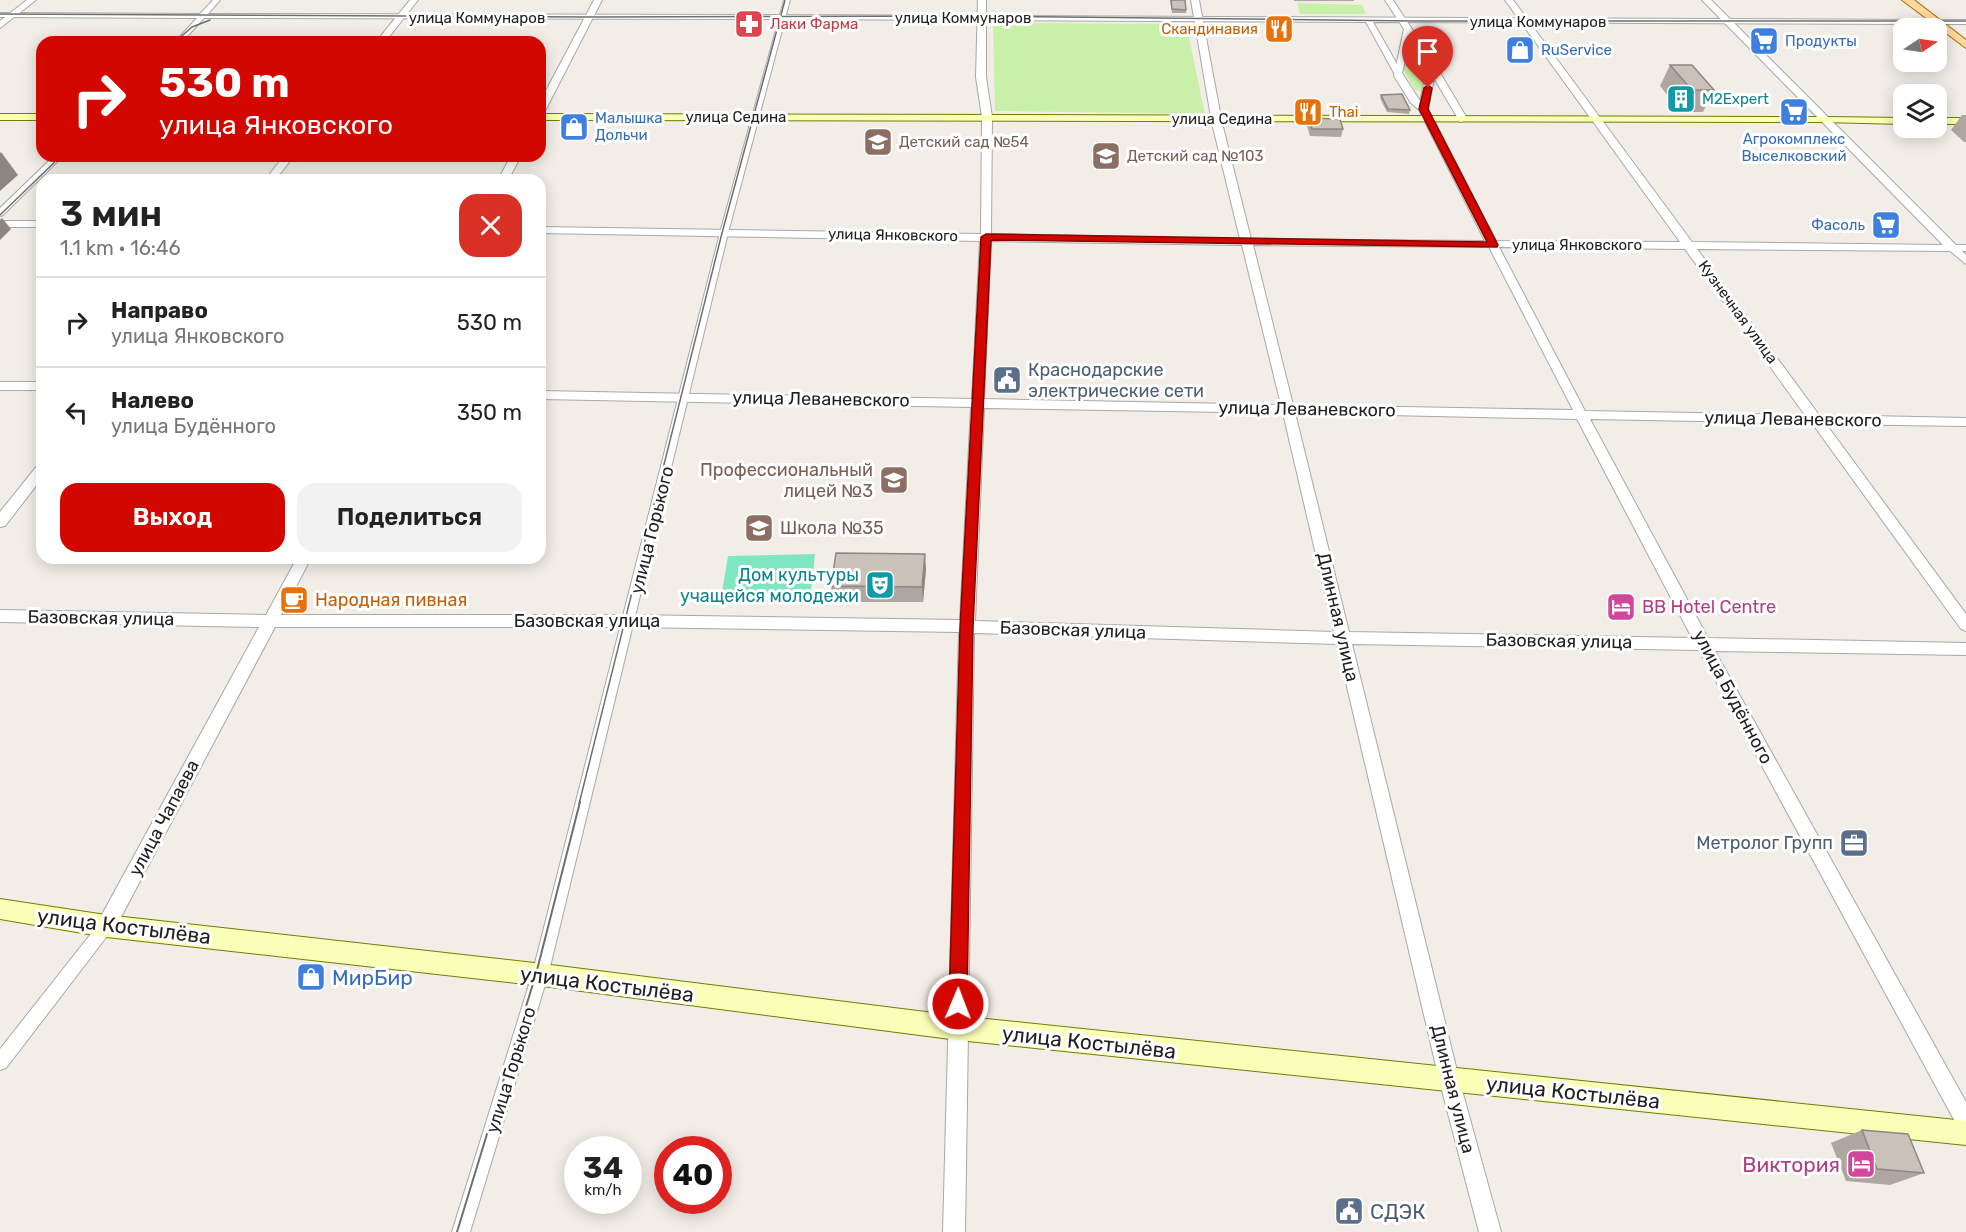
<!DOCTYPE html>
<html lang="ru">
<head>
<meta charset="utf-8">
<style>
  body { margin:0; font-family:Rubik,sans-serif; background:#f2f2f2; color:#222; height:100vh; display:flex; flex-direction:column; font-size:22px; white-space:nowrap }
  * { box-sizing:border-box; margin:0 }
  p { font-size:20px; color:#767676 }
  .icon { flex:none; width:33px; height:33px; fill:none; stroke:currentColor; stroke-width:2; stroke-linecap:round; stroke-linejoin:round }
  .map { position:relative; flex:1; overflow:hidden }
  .details { position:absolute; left:36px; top:174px; width:510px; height:390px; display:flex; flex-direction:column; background:#fff; border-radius:18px; box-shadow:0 3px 15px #0003 }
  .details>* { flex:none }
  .banner { position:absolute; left:36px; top:36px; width:510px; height:126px; border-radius:18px; box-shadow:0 3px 15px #0003; background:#d10700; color:#fff; overflow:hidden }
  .needle { width:39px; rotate:77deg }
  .controls { position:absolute; left:1893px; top:18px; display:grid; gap:12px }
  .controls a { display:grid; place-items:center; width:54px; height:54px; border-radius:12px; background:#fff; box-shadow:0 3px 15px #0003; font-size:30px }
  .speed { position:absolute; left:564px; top:1136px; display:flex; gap:12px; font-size:30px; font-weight:700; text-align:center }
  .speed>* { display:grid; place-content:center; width:78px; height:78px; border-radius:50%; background:#fff; box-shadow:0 3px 15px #0003; line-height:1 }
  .speed small { font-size:15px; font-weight:400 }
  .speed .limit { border:9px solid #d22; background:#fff; color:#111 }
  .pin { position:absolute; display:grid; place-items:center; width:51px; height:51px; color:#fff; margin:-62px -26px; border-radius:50% 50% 50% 0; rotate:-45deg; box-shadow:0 0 6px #0007 }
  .pin .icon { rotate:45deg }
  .me { position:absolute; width:66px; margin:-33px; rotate:1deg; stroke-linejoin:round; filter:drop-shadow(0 0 4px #0008) }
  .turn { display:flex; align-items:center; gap:21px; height:126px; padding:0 24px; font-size:27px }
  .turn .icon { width:78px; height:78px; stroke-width:2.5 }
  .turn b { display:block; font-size:42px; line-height:51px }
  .round { display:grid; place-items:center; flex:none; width:63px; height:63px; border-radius:18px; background:#f2f2f2 }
  .summary { display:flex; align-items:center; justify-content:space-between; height:102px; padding:0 24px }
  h1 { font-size:36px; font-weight:600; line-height:45px }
  .cta { display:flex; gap:12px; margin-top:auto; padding:12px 24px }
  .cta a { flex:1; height:69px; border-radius:18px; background:#d10700; color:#fff; font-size:24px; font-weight:600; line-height:69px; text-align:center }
  .cta a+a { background:#f2f2f2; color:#222 }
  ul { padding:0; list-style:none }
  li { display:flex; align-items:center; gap:18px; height:90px; padding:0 24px; border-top:2px solid #e0e0e0 }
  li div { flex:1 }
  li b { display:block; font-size:22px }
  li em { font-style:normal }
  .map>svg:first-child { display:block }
  .grass { fill:#c9f0a9 }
  .pitch { fill:#7ee7c2 }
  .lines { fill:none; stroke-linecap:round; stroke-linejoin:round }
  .minor-casing { stroke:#a8a8a8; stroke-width:2 }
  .tertiary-casing { stroke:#a8a8a8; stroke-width:2 }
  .secondary-casing { stroke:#6d7f00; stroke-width:2 }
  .primary-casing { stroke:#9d6f00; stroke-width:2 }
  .minor { fill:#fff; fill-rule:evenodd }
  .tertiary { fill:#fff; fill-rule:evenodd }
  .secondary { fill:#f9ffb7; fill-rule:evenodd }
  .primary { fill:#ffd99e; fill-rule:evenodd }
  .tram-far1 { stroke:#6f6f6f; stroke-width:1.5 }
  .tram { stroke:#6f6f6f; stroke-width:2 }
  .wall { fill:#aea69f }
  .shaded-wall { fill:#8d8782 }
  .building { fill:#cac1b9; stroke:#8d8782; stroke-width:1.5 }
  .route { fill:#d10700; stroke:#880500; stroke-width:1.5 }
  .labels { text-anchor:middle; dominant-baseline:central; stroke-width:6; stroke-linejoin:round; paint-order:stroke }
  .far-street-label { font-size:15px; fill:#212121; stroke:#fff }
  .far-health-label { font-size:15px; fill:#be3a42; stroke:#fff; text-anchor:start }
  .far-food-label { font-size:15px; fill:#c56008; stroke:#fff; text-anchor:end }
  .far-shop-label { font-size:15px; fill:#366cbe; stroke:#fff; text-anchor:start }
  .far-culture-label { font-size:15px; fill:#0d838f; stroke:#fff; text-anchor:start }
  .far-education-label { font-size:15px; fill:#785e54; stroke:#fff; text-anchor:start }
  .service-label { font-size:18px; fill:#4e5e75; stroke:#fff; text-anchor:start }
  .street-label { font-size:18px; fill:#212121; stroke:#fff }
  .education-label { font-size:18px; fill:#785e54; stroke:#fff; text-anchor:end }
  .culture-label { font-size:18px; fill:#0d838f; stroke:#fff; text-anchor:end }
  .food-label { font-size:18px; fill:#c56008; stroke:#fff; text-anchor:start }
  .hotel-label { font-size:18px; fill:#b23c85; stroke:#fff; text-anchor:start }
  .near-street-label { font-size:21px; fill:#212121; stroke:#fff }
  .near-shop-label { font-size:21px; fill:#366cbe; stroke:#fff; text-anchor:start }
  .near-hotel-label { font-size:21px; fill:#b23c85; stroke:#fff; text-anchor:end }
  .near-service-label { font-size:21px; fill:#4e5e75; stroke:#fff; text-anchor:start }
</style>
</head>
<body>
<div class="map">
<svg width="1966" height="1232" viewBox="0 0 1966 1232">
  <rect width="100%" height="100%" fill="#f2eee7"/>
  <!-- grass -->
  <path class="grass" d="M1297,3l65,2 4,9h-66z
    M993,23l193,1 19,90 -210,-3z
    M1408,47l7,1 10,18 -4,25 -6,-1 -12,-20z"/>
  <!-- pitch -->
  <path class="pitch" d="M815,554l-4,37 -89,1 6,-36z"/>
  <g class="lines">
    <!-- minor casing -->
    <g class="minor-casing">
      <path id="minor" d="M213,0h7l-12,14 572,1 4,-15h6l-4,15 1139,5 3,2 -3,2 -552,-2 29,51 -4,2 -4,-2 -28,-51 -581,-3 -57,214 -180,742 -78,257h-18l80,-257 188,-742 59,-214 -575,-1 -22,24h-7l22,-24 -197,-1v-4l200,1z
        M1966,20v4h-30l-3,-2 3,-2z
        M54,156h9l-60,59 -3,1v-8z
        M106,919l5,2 2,5 -2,5 -105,137 -6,2v-21l101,-128z"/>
    </g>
    <!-- tertiary casing -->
    <g class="tertiary-casing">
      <path id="tertiary" d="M27,0h9l-36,28v-7z
        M410,0h8l-33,42h-9z
        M594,0h8l-57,111 -5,3v-12z
        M978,0h8v77l6,40 -1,117 249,5 -28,-116 -21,-123h8l23,123 29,116 234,2 -66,-131 -8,-7 -17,-27 10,-47 -19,-29h8l43,66 32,54 -8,2 -26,-44 -6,31 68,132 184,1 -175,-242h8l179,242 251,3 -241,-245h9l245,245h10v6h-4l4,4v9l-16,-13 -253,-2 122,166 147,3v8l-140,-2 140,190v17l-5,-2 -149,-206 -222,-4 118,219 258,5v12l-251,-4 251,451v30l-7,-3 -260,-479 -347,-6 107,435 42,153h-22l-40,-153 -102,-435 -363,-11 -9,599h-22l16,-600 -333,-5h-351l-162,305 -7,3 -7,-3 -2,-6 2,-6 160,-293 -259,-5v-12l266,5 31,-57h14l-30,57h345l334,5 11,-213 -431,-8v-8l432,8 8,-158 -440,-8v-6l441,7 1,-117 -6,-40zM1410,39l18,27 -8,35 -18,-28zM991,241l251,4 39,160 -297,-6zM1253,245l236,2 84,163 -280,-5zM1499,247l186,2 120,166 -220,-4zM984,408l299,5 51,219 -359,-11zM1295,413l282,6 115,219 -343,-6z
        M284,156h10l-19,24h-10z
        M511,156h10l-13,24h-10z
        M0,221h42v6h-42z
        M0,382h42v8h-42z
        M42,464v14l-37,48 -5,1v-15l37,-46z"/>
    </g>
    <!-- secondary casing -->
    <g class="secondary-casing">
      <path id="secondary" d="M0,114h42v6h-42z
        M540,114l1287,3 77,1v6l-82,-2 -1282,-2z
        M1936,118h30v6h-30z
        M0,899l106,16 437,49 415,52 1008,105v24l-1008,-105 -415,-54 -437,-49 -106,-18z"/>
    </g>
    <!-- primary casing -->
    <g class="primary-casing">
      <path id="primary" d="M1902,0h12l52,40v8z"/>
    </g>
    <!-- minor -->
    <use href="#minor" class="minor"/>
    <!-- tertiary -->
    <use href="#tertiary" class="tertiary"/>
    <!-- secondary -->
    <use href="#secondary" class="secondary"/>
    <!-- primary -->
    <use href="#primary" class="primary"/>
    <!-- tram-far1 -->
    <path class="tram-far1" d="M0,14l585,3 395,-1 433,5h553
      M175,42l17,-15 18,-7
      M0,215l61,-59
      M579,804l143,-571 63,-233"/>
    <!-- tram -->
    <path class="tram" d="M457,1232l79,-258 44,-172"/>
  </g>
  <!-- wall -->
  <path class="wall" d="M1170,0h15l1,10v3h-14z
    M1294,0h60v1h-60z
    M1670,65l44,25 -11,22h-22l-21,-26z
    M1381,95l29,15 -1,4 -22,-2 -7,-14z
    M1962,115h4v27h-2l-13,-12z
    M1309,118l34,11 -2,8 -31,-1 -3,-10z
    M926,569l-3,33h-89l-3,-16z
    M1862,1130l62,43 -34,12 -44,-4 -15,-38z"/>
  <!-- shaded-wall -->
  <path class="shaded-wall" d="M1,152l17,23 -18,16v-38z
    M2,218l9,11 -11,11v-20z
    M925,554l1,15 -3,33 -1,-15z"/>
  <!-- building -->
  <path class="building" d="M1171,0h14l1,10 -14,-1z
    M75,40l81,1 -1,1h-82z
    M1670,65h22l22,25h-22z
    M1402,94l8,16 -22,-1 -7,-14z
    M1309,118l31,1 3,10h-31z
    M836,553l89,1 -3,33 -91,-1z
    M1862,1130l46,4 16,39 -47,-4z"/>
  <!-- route -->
  <path class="route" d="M1428,85l4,3 -4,21 70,136 -1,2 -506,-7 -18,387 -6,377 -3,6 -6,3 -6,-3 -3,-6 11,-377 21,-390 5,-3 501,8 -68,-133 5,-21z"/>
  <!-- icons -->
  <defs>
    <g id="pharmacy-square" transform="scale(1.5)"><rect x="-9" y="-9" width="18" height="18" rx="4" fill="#e0444e" stroke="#fff"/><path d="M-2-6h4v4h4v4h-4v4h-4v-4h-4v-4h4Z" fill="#fff"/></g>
    <g id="restaurant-square" transform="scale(1.5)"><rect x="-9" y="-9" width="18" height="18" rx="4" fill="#e8710a" stroke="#fff"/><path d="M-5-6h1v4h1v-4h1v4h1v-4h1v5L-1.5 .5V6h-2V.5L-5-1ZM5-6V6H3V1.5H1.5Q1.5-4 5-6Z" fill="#fff"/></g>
    <g id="supermarket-square" transform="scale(1.5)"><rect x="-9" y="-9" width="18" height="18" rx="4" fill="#3f7fe0" stroke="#fff"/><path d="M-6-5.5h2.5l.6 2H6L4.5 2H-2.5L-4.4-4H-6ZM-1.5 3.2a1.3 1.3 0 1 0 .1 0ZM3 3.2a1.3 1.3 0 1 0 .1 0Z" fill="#fff"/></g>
    <g id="shop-square" transform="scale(1.5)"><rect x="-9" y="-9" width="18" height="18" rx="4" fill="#3f7fe0" stroke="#fff"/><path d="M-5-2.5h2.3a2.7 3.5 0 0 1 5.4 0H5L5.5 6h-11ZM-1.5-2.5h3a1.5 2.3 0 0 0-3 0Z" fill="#fff"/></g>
    <g id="building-square" transform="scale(1.5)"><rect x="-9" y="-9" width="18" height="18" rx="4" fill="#0f9aa8" stroke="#fff"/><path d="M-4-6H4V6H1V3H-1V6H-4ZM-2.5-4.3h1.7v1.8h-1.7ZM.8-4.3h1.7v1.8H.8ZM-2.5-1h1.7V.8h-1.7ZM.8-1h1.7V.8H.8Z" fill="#fff"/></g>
    <g id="school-square" transform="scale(1.5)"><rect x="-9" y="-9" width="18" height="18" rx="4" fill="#8d6e63" stroke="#fff"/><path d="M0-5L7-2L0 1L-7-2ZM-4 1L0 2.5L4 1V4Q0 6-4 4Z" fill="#fff"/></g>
    <g id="civic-square" transform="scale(1.5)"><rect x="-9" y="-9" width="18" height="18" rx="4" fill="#5c6f8a" stroke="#fff"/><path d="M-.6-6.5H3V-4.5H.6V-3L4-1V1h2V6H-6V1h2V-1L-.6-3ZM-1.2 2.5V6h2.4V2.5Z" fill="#fff"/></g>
    <g id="university-square" transform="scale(1.5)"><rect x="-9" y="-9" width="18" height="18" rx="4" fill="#8d6e63" stroke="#fff"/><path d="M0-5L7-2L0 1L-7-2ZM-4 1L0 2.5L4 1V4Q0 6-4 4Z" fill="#fff"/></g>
    <g id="theatre-square" transform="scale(1.5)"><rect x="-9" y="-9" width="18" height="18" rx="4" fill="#0f9aa8" stroke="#fff"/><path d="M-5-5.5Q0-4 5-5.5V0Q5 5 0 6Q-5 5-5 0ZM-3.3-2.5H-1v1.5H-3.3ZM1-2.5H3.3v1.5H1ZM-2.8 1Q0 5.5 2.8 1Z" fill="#fff"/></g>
    <g id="cafe-square" transform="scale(1.5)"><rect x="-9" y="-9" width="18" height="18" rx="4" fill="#e8710a" stroke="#fff"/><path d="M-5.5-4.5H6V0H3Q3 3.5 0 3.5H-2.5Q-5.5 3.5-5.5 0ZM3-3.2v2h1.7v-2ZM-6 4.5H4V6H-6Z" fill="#fff"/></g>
    <g id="hotel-square" transform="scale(1.5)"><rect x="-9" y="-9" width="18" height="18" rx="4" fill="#d1479c" stroke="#fff"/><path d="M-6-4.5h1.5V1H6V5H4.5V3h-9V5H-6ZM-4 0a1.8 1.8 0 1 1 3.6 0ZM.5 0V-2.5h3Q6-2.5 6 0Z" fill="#fff"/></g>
    <g id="office-square" transform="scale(1.5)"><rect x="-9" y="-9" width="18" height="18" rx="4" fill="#5c6f8a" stroke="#fff"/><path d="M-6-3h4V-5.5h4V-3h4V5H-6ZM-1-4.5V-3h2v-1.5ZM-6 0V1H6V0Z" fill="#fff"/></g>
  </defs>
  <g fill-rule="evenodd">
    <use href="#pharmacy-square" x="749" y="24"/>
    <use href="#restaurant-square" x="1279" y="29"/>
    <use href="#supermarket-square" x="1764" y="41"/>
    <use href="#shop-square" x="1520" y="50"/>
    <use href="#building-square" x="1681" y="99"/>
    <use href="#restaurant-square" x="1308" y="112"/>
    <use href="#supermarket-square" x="1794" y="112"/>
    <use href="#shop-square" x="574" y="127"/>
    <use href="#school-square" x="878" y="142"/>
    <use href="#school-square" x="1106" y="156"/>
    <use href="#supermarket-square" x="1886" y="225"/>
    <use href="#civic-square" x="1007" y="380"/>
    <use href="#university-square" x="894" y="480"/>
    <use href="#school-square" x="759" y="528"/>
    <use href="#theatre-square" x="880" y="585"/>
    <use href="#cafe-square" x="294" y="600"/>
    <use href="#hotel-square" x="1621" y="607"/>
    <use href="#office-square" x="1854" y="843"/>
    <use href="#shop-square" x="311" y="977"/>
    <use href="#hotel-square" x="1861" y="1164"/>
    <use href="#civic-square" x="1349" y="1211"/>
  </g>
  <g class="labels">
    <!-- far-street labels -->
    <g class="far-street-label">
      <text x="477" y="18">улица Коммунаров</text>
      <text x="963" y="18">улица Коммунаров</text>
      <text x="1538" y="22">улица Коммунаров</text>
      <text x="736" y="117">улица Седина</text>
      <text x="1222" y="119">улица Седина</text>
      <text transform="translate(893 235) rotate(1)">улица Янковского</text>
      <text x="1577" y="245">улица Янковского</text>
      <text transform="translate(1738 312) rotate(54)">Кузнечная улица</text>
    </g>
    <!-- far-health labels -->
    <g class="far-health-label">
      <text x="770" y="24">Лаки Фарма</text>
    </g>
    <!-- far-food labels -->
    <g class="far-food-label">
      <text x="1258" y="29">Скандинавия</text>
      <text x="1329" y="112" text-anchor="start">Thai</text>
    </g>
    <!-- far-shop labels -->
    <g class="far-shop-label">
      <text x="1785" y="41">Продукты</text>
      <text x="1541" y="50">RuService</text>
      <text x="595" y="118">Малышка<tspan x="595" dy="17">Дольчи</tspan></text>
      <text x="1794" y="139" text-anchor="middle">Агрокомплекс<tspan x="1794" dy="17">Выселковский</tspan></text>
      <text x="1865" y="225" text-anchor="end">Фасоль</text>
    </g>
    <!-- far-culture labels -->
    <g class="far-culture-label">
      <text x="1702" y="99">M2Expert</text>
    </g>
    <!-- far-education labels -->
    <g class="far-education-label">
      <text x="899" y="142">Детский сад №54</text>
      <text x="1127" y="156">Детский сад №103</text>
    </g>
    <!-- service labels -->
    <g class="service-label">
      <text x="1028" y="370">Краснодарские<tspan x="1028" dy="21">электрические сети</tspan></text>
      <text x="1833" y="843" text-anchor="end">Метролог Групп</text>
    </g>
    <!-- street labels -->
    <g class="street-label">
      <text transform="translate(821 399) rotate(1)">улица Леваневского</text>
      <text transform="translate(1307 409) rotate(1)">улица Леваневского</text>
      <text transform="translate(1793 419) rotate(1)">улица Леваневского</text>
      <text transform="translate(652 530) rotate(-76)">улица Горького</text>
      <text transform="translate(1338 617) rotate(77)">Длинная улица</text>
      <text transform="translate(101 618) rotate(1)">Базовская улица</text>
      <text x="587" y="621">Базовская улица</text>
      <text transform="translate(1073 630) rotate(2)">Базовская улица</text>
      <text transform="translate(1559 641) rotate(1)">Базовская улица</text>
      <text transform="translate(1733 697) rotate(62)">улица Будённого</text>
      <text transform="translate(164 818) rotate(-62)">улица Чапаева</text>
      <text transform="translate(511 1070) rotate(-73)">улица Горького</text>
      <text transform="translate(1453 1089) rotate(76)">Длинная улица</text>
    </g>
    <!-- education labels -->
    <g class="education-label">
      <text x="873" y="470">Профессиональный<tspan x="873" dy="21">лицей №3</tspan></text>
      <text x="780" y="528" text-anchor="start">Школа №35</text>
    </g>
    <!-- culture labels -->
    <g class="culture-label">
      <text x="859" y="575">Дом культуры<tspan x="859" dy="21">учащейся молодежи</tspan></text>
    </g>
    <!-- food labels -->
    <g class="food-label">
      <text x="315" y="600">Народная пивная</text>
    </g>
    <!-- hotel labels -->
    <g class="hotel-label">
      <text x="1642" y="607">BB Hotel Centre</text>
    </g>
    <!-- near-street labels -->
    <g class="near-street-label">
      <text transform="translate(124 926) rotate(7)">улица Костылёва</text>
      <text transform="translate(607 984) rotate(7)">улица Костылёва</text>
      <text transform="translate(1089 1042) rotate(6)">улица Костылёва</text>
      <text transform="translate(1573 1092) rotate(6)">улица Костылёва</text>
    </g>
    <!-- near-shop labels -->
    <g class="near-shop-label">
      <text x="332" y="977">МирБир</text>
    </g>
    <!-- near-hotel labels -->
    <g class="near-hotel-label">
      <text x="1840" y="1164">Виктория</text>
    </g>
    <!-- near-service labels -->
    <g class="near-service-label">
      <text x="1370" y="1211">СДЭК</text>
    </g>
  </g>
</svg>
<div class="controls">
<a><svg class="needle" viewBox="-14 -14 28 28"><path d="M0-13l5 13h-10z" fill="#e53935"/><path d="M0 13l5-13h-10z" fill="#767676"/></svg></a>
<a><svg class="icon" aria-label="layers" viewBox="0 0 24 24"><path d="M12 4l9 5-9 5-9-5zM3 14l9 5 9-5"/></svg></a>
</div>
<div class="speed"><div>34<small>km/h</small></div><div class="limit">40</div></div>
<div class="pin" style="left:1428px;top:88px;background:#d93025"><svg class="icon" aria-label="arrive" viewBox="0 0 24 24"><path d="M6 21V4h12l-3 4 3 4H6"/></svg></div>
<svg class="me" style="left:958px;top:1004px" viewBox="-20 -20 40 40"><circle r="17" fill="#d10700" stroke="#fff" stroke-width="3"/><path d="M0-11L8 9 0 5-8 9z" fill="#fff"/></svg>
<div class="banner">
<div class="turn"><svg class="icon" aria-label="right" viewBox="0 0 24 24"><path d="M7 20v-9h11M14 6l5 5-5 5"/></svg><div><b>530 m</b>улица Янковского</div></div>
</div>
<section class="details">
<div class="summary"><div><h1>3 мин</h1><p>1.1 km · 16:46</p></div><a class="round" style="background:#d93025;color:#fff"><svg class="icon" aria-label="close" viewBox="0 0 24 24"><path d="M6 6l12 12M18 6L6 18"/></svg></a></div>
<ul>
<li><svg class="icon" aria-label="right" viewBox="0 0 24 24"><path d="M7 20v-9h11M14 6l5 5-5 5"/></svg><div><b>Направо</b><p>улица Янковского</p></div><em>530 m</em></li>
<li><svg class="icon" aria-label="left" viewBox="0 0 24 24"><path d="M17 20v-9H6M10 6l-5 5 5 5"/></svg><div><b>Налево</b><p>улица Будённого</p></div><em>350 m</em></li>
</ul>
<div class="cta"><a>Выход</a><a>Поделиться</a></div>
</section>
</div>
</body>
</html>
